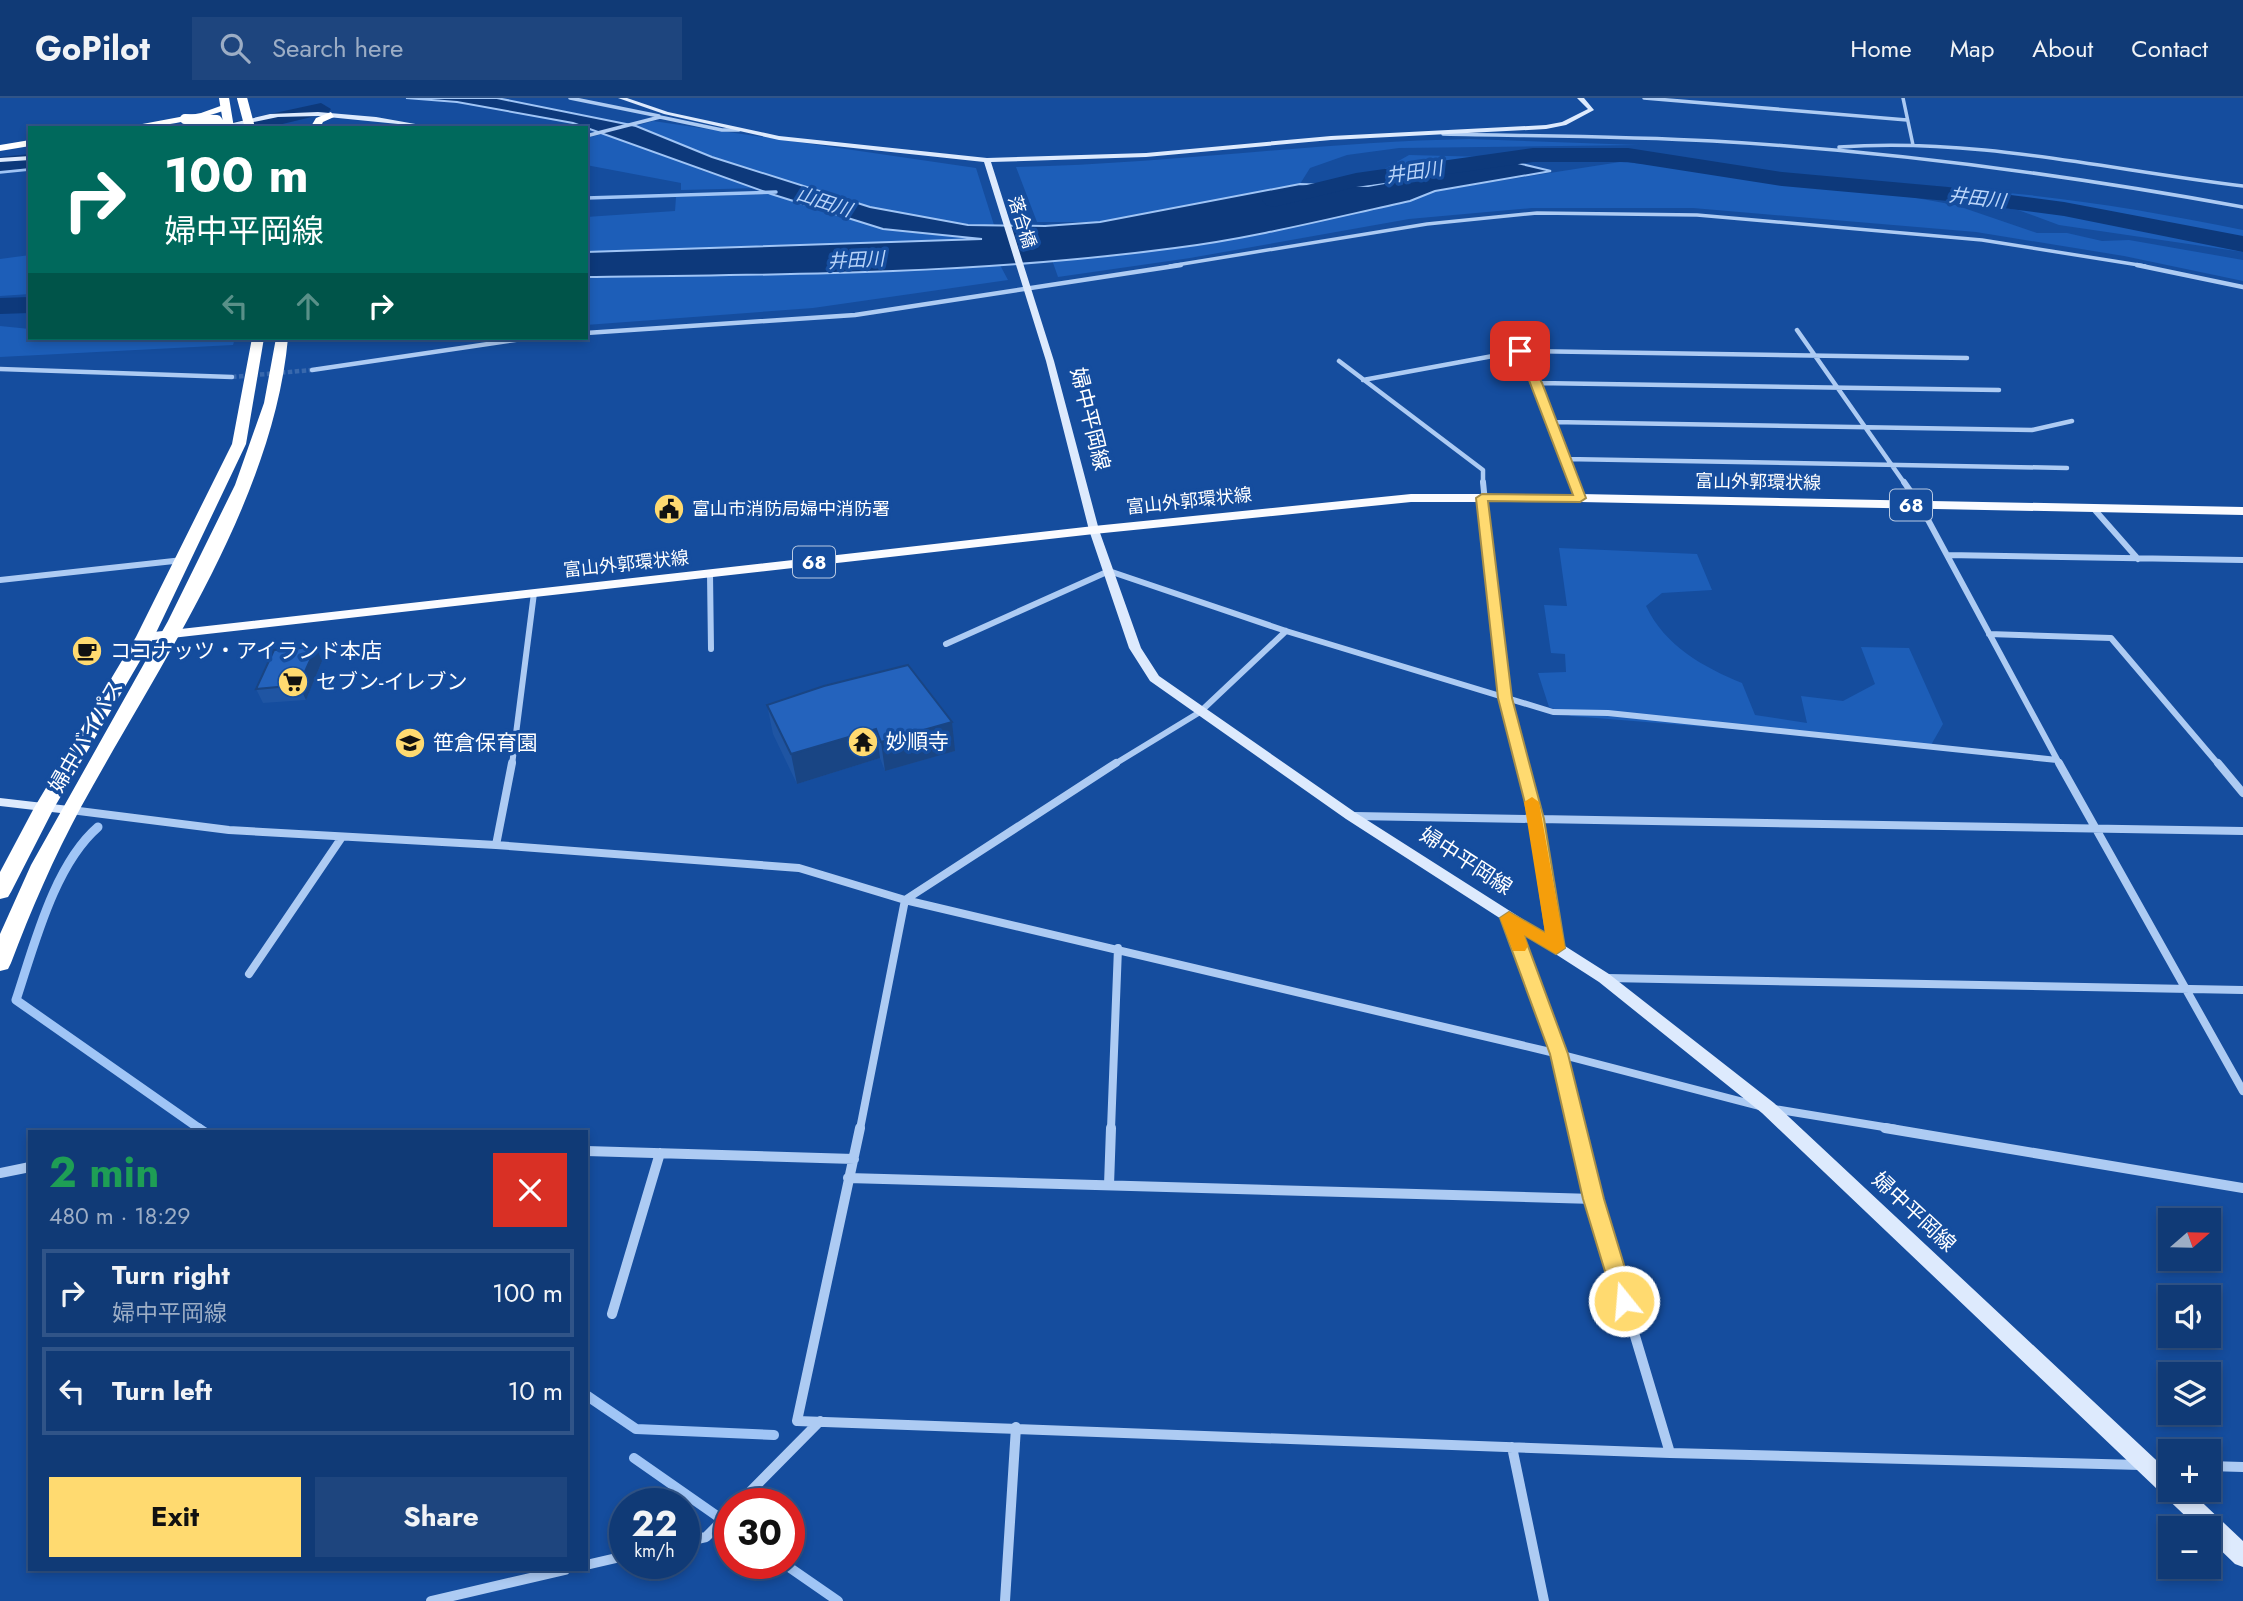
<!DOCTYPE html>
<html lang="en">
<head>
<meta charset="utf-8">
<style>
  body { margin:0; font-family:Jost,"Noto Sans JP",sans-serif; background:#1e457e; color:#f1f3f6; height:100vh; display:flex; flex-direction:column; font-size:26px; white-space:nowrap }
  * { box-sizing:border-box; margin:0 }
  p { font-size:23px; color:#9cadc5 }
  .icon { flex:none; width:38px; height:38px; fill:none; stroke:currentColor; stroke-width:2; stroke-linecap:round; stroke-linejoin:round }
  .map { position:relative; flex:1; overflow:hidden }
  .panel { position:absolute; left:28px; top:1032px; width:560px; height:441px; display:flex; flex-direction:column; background:#103a76; border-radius:0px; box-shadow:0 4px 10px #0003,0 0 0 2px #305488 }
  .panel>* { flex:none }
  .banner { position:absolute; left:28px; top:28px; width:560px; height:214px; border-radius:0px; box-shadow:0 4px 10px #0003,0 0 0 2px #305488; background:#00695c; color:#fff; overflow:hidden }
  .needle { width:46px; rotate:70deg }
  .controls { position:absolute; left:2158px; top:1110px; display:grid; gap:14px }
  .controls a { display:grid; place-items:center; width:63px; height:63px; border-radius:0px; background:#103a76; box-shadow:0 4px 10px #0003,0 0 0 2px #305488; font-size:35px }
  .speed { position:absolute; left:609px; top:1390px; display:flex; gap:14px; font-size:35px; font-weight:700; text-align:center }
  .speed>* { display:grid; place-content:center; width:91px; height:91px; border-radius:50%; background:#103a76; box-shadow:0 4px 10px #0003,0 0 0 2px #305488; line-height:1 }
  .speed small { font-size:18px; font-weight:400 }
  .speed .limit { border:10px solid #d22; background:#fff; color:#111 }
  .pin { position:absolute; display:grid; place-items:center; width:60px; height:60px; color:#fff; margin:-30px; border-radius:14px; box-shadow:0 4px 10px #0006 }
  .me { position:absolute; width:77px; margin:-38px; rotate:343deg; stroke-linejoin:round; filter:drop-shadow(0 0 5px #0008) }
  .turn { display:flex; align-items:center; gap:24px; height:147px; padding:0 21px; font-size:32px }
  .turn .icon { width:91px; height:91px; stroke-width:2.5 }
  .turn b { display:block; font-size:49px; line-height:60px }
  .lanes { display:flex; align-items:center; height:66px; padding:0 21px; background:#0003; justify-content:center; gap:35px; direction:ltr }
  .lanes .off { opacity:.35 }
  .round { display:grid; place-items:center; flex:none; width:74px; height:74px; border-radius:0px; background:#1e457e }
  .summary { display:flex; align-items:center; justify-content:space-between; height:119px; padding:0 21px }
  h1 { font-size:42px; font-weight:700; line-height:52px; color:#1e9e55 }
  .button { display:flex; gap:14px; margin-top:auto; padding:14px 21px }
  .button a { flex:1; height:80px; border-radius:0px; background:#ffda70; color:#111; font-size:28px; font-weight:700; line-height:80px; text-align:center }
  .button a+a { background:#1e457e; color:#f1f3f6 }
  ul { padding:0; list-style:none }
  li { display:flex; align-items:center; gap:21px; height:88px; margin:0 14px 10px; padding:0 7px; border:4px solid #305488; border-radius:0px }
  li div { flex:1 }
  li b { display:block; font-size:26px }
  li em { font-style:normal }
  header { display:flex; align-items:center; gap:42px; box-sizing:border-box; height:98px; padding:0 35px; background:#103a76; border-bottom:2px solid #305488 }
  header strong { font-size:33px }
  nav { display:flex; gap:38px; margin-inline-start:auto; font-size:24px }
  .search { width:490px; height:63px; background:#1e457e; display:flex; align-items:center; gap:18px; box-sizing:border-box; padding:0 24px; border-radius:0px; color:#9cadc5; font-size:26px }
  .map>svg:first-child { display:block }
  .green { fill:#1d5eb8 }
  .water { fill:#0d397b; stroke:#a0c5f6; stroke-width:2 }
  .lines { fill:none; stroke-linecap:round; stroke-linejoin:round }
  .stream-far2 { stroke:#a0c5f6; stroke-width:3.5 }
  .stream-far1 { stroke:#a0c5f6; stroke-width:9 }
  .stream { stroke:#a0c5f6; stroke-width:10 }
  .river { fill:#0d397b; fill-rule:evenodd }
  .street-tunnel { stroke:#3868ad; stroke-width:4.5; stroke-dasharray:4.5 2.5; stroke-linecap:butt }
  .street-far4 { stroke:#adcbf3; stroke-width:3.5 }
  .street-far3 { stroke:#adcbf3; stroke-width:4.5 }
  .street-far2 { stroke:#adcbf3; stroke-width:6 }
  .street-far1 { stroke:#adcbf3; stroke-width:8 }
  .street { stroke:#adcbf3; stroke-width:10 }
  .secondary { fill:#ddeafd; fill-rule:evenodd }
  .primary { fill:#fafbff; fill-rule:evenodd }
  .highway { fill:#fff; fill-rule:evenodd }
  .highway-bridge { stroke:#fff; stroke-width:10 }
  .wall { fill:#1f55a3 }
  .shaded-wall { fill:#194584 }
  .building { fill:#2463bd; stroke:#194584; stroke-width:2 }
  .route { fill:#ffda70; stroke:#a68e49; stroke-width:2 }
  .slow { fill:#f59e0b }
  .labels { text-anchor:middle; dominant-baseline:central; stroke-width:7; stroke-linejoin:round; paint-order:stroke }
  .far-street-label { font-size:18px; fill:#fff; stroke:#154d9e }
  .far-poi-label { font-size:18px; fill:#fff; stroke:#154d9e; text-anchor:start }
  .far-water-label { font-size:19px; font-style:italic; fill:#bad5fa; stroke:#154d9e }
  .shield { fill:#154d9e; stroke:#b9cae2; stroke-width:2 }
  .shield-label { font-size:19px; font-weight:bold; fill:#fff }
  .street-label { font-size:21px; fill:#fff; stroke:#154d9e }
  .poi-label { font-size:21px; fill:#fff; stroke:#154d9e; text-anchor:start }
</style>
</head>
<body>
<header>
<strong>GoPilot</strong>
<div class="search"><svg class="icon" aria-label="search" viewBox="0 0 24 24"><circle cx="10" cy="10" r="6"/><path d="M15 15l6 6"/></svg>Search here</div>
<nav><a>Home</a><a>Map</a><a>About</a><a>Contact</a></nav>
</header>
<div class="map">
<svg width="2243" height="1503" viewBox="0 0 2243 1503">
  <rect width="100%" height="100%" fill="#154d9e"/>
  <!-- green -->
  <path class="green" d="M653,23l323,47 18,57h-26l-98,-18 -158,-50 -76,-31z
    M603,36l99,33 -2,3 60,18 -79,2v-7l-95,-18v-27z
    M1469,41l170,6 -240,3 -52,7 -37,13 -10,16 -200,38h-63l-21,-55c151,-3 301,-25 453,-28z
    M1409,57l78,2 9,1 -57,15 -75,11 5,-11 12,-2z
    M1620,64l175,14 160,29 82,28h30l35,8 27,-1 114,20v21l-119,-25 -148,-24 -283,-24h-161l-123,11 -219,39 -132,19 -6,-17 124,-12 234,-47 25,-10z
    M1921,89c108,4 216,21 322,43v22l-184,-27 -41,-15 -94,-13z
    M771,96l112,35 106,10 -403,13v-35l89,-6 1,-14z
    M30,157v39l-30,2v-37z
    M1000,167l8,15 -195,28 -227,17v-48l174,-2z
    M0,228l30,3v9h205l-2,7 -233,12z
    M1559,450l138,6 15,36 -50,3 -16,13c19,40 57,61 96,77l13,32 52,8 -6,-27 42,5 32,-17 -14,-37 48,1 34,76 -12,21 -360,-29 -22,-9 -11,-34 28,-1 -1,-18 -14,-1 -7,-48 23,1z"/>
  <!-- water -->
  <path class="water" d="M406,0h91l139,28 76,31 158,50 98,18 77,1 55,-4 200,-38 68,2 71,-13 57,-15 55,13 -116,20 -25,10c-78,17 -156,37 -235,47 -194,26 -393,27 -589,29v-25l396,-13 -99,-10 -112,-35 -198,-71 -116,-21z"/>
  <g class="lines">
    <!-- stream-far2 -->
    <path class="stream-far2" d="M0,74l30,-3
      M586,100l190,-6"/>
    <!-- stream-far1 -->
    <path class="stream-far1" d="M98,729c-44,38 -64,119 -82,173l184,129"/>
    <!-- stream -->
    <path class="stream" d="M198,1030l6,4
      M586,1297l50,34 138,6
      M634,1360l96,67
      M783,1465l55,38"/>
    <!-- river -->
    <path class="river" d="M321,5l10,6 -3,4 -62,15h-40l3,-5z
      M1533,50h95l154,24 166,15 116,15 179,34v16l-179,-36 -116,-15 -166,-15 -154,-24h-95l-177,25 -82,20 -8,-2 -4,-5 4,-5 90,-22z
      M30,56v14l-30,3v-14z
      M30,199v16l-30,1v-16z"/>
    <!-- street-tunnel -->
    <path class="street-tunnel" d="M232,279l80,-7"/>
    <!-- street-far4 -->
    <path class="street-far4" d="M570,0l89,18
      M1644,0l263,22
      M1903,0l10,47
      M1443,36c90,2 180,2 270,7 178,10 355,34 530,66
      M586,38l74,-19 62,13h17
      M1839,49c137,-10 269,23 404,39
      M1170,168l257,-42 110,-11 160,2 285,25 163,26"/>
    <!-- street-far3 -->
    <path class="street-far3" d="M2137,167l106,22
      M1511,228l26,57 38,101
      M1797,232l108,154
      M586,235l269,-18 326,-50
      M1339,263l144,109v14
      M0,271l232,8
      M312,272l217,-32
      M1363,282l157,-29 447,7
      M1537,285l462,7
      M1552,324l480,8 40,-9
      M1565,361l502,9"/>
    <!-- street-far2 -->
    <path class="street-far2" d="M1483,384l22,216 17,67
      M1574,384l6,16
      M1904,384l16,23 140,260
      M2094,411l44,50
      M1947,457l296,5
      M710,476l1,75
      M0,482l183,-20
      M1989,536l122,4 108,127
      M946,546l163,-73 177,60 267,81 55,1 449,47
      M512,667l22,-172
      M1113,667l87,-53 86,-81"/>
    <!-- street-far1 -->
    <path class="street-far1" d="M1522,665l14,56 20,128
      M2059,665l184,328
      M2218,665l25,30
      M71,712l158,20 267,15 303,23 106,32 654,154 200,52
      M1355,718l888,15
      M496,747l16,-82
      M1509,820l50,136 18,75
      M249,876l93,-137
      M1607,880l636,12
      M1774,1011l122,20
      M860,1031l45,-229 211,-137
      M1111,1031l7,-181"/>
    <!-- street -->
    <path class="street" d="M860,1030l-63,293 873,32 471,12
      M1577,1030l17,71 76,254
      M1885,1030l358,60
      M586,1053l268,8
      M0,1075l30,-6
      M848,1080l746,21
      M1109,1087l2,-57
      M612,1216l48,-161
      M1512,1349l32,154
      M2153,1367l17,1
      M2208,1368l35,1
      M739,1405l81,-82
      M684,1444l22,-5 24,-24
      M586,1467l39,-9
      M431,1503l134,-31
      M1005,1503l11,-174"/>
    <!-- secondary -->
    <path class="secondary" d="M618,0h9l41,14 111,24 208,22 159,-5 185,-17 215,-11 16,-3 26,-13 -11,-11h7l10,12 -28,15 -20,4 -215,11 -185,17 -155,5 63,199 45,169 42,118 18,28 197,137 253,161 165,129 396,370v16h18l55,52v26l-8,-3 -27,-26v-10h-10l-436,-415 -163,-131 -253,-163 -196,-138 -21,-33 -40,-118 -43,-169 -62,-199 -205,-22 -115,-26z
      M318,14l58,5 62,11 -120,-12 -40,1 -54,11h-12l58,-14z
      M30,58v4l-30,2v-4z
      M0,700l69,8 7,4 -7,4 -69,-8z"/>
    <!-- primary -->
    <path class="primary" d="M1411,396h169l663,13v8l-663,-13h-169l-317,32 -949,107 -7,-4 7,-4 949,-107z"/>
    <!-- highway -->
    <path class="highway" d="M226,6l3,5c-34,12 -71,19 -108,19l80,-15z
      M331,14l3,5 -11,5 -3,6h-10l6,-10z
      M30,42v6l-30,5v-6z
      M252,240h12l-18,106 -92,193 -100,171 -43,84 -3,5 -8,2v-27l34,-64 102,-171 96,-193z
      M276,240h12c-15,164 -129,327 -207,469 -27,50 -50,103 -70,156l-3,6 -8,2v-37l31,-69 137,-244 67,-136 29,-82z"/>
    <!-- highway-bridge -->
    <path class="highway-bridge" d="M224,0l5,30
      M242,0l8,30
      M185,21l32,1 4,8"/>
  </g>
  <!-- wall -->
  <path class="wall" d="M322,563l-16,39 -43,3 -7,-14z
    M824,588l131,65 -70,20 -5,-13 -83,26 -24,-50 -6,-29z"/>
  <!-- shaded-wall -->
  <path class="shaded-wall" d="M316,549l6,14 -16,39 -7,-15z
    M952,624l3,29 -70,20 -4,-29z
    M876,631l4,29 -83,26 -6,-30z"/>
  <!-- building -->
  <path class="building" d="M316,549l-17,38 -43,4 18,-39z
    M908,567l44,57 -71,20 -5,-13 -85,25 -24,-49 57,-19z"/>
  <!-- route -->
  <path class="route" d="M1517,251h7l18,34 44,115 -6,4 -92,-1 24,197 32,121 21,129 -9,6 -32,-19 44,119 36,145 31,102 -3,7 -8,2 -7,-2 -3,-7 -31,-102 -33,-145 -50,-136 9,-6 37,21 -17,-114 -31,-121 -22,-200 6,-4 91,1z"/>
  <!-- slow -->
  <path class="slow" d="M1532,699l7,5 26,146 -9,6 -32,-19 4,11 -3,5h-12l-13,-33 9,-6 36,21 -21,-131z"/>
  <!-- icons -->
  <defs>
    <g id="civic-disc" transform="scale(1.575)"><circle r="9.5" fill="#ffda70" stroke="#154d9e"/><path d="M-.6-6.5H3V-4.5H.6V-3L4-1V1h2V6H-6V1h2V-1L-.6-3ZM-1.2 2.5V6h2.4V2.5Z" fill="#111"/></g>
    <g id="cafe-disc" transform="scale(1.575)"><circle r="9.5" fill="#ffda70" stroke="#154d9e"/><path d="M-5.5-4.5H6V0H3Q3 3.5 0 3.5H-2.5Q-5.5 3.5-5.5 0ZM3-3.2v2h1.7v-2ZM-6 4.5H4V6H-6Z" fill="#111"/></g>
    <g id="supermarket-disc" transform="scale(1.575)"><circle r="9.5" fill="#ffda70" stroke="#154d9e"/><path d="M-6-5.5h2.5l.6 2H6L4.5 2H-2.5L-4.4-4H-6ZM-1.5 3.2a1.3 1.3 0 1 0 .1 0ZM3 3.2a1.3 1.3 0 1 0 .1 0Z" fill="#111"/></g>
    <g id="temple-disc" transform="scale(1.575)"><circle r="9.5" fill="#ffda70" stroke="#154d9e"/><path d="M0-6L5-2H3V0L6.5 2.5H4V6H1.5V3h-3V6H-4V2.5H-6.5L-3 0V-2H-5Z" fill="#111"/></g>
    <g id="school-disc" transform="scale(1.575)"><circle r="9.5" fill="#ffda70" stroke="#154d9e"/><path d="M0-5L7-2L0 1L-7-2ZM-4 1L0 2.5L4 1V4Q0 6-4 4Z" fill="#111"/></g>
  </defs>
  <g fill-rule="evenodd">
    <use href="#civic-disc" x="669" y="411"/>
    <use href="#cafe-disc" x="87" y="553"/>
    <use href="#supermarket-disc" x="293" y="584"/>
    <use href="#temple-disc" x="863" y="644"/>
    <use href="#school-disc" x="410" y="645"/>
  </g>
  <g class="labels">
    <!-- far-street labels -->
    <g class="far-street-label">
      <text transform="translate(1022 124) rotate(73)">落合橋</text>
      <text transform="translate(1758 384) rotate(1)">富山外郭環状線</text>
      <text transform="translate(1189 403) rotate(-6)">富山外郭環状線</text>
      <text transform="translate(626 466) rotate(-6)">富山外郭環状線</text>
    </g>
    <!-- far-poi labels -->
    <g class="far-poi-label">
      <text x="692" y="411">富山市消防局婦中消防署</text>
    </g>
    <!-- far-water labels -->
    <g class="far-water-label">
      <text transform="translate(1414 74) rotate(-8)">井田川</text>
      <text transform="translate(1977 100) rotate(7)">井田川</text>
      <text transform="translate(824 104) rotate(18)">山田川</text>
      <text transform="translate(856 162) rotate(-3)">井田川</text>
    </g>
    <!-- shield labels -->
    <g class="shield">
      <rect x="1890" y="391.5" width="42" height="31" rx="5"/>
      <rect x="793" y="448.5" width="42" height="31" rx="5"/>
    </g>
    <g class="shield-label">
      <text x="1911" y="407">68</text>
      <text x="814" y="464">68</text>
    </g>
    <!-- street labels -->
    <g class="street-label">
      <text transform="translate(1090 321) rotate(76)">婦中平岡線</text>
      <text transform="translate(86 638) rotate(-60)">婦中バイパス</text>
      <text transform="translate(1466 763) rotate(33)">婦中平岡線</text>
      <text transform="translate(1914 1114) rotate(43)">婦中平岡線</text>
    </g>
    <!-- poi labels -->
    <g class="poi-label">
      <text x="110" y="553">ココナッツ・アイランド本店</text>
      <text x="316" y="584">セブン-イレブン</text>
      <text x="886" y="644">妙順寺</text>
      <text x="433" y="645">笹倉保育園</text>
    </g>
  </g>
</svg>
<div class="controls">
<a><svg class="needle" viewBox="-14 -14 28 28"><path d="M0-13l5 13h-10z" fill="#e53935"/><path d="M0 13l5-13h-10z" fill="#9cadc5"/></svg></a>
<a><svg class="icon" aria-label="sound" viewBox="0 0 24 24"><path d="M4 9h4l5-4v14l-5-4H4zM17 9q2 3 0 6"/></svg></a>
<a><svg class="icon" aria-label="layers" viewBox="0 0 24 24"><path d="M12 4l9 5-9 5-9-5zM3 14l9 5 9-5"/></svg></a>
<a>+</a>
<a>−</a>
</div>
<div class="speed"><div>22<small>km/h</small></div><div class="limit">30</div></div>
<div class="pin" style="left:1520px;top:253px;background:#d93025"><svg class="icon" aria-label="arrive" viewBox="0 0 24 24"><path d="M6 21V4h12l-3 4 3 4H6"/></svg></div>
<svg class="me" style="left:1624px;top:1203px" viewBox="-20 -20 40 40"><circle r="17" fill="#ffda70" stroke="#fff" stroke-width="3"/><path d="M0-11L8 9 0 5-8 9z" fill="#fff"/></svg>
<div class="banner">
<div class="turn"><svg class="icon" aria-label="right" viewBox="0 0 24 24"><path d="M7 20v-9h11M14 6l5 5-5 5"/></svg><div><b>100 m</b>婦中平岡線</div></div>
<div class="lanes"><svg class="icon off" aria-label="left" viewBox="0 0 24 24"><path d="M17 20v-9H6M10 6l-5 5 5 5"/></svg><svg class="icon off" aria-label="ahead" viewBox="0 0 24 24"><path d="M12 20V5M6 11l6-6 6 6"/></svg><svg class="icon" aria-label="right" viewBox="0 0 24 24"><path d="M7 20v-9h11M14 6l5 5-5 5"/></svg></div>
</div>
<section class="panel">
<div class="summary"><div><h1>2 min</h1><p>480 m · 18:29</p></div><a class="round" style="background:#d93025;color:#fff"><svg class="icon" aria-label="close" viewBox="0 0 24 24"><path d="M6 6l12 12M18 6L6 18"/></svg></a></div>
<ul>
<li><svg class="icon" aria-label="right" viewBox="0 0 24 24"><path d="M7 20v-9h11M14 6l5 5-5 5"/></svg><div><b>Turn right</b><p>婦中平岡線</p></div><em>100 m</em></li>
<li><svg class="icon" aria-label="left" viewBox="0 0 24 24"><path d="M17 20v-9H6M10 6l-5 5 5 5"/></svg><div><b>Turn left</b></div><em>10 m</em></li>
</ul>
<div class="button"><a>Exit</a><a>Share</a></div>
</section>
</div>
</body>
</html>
